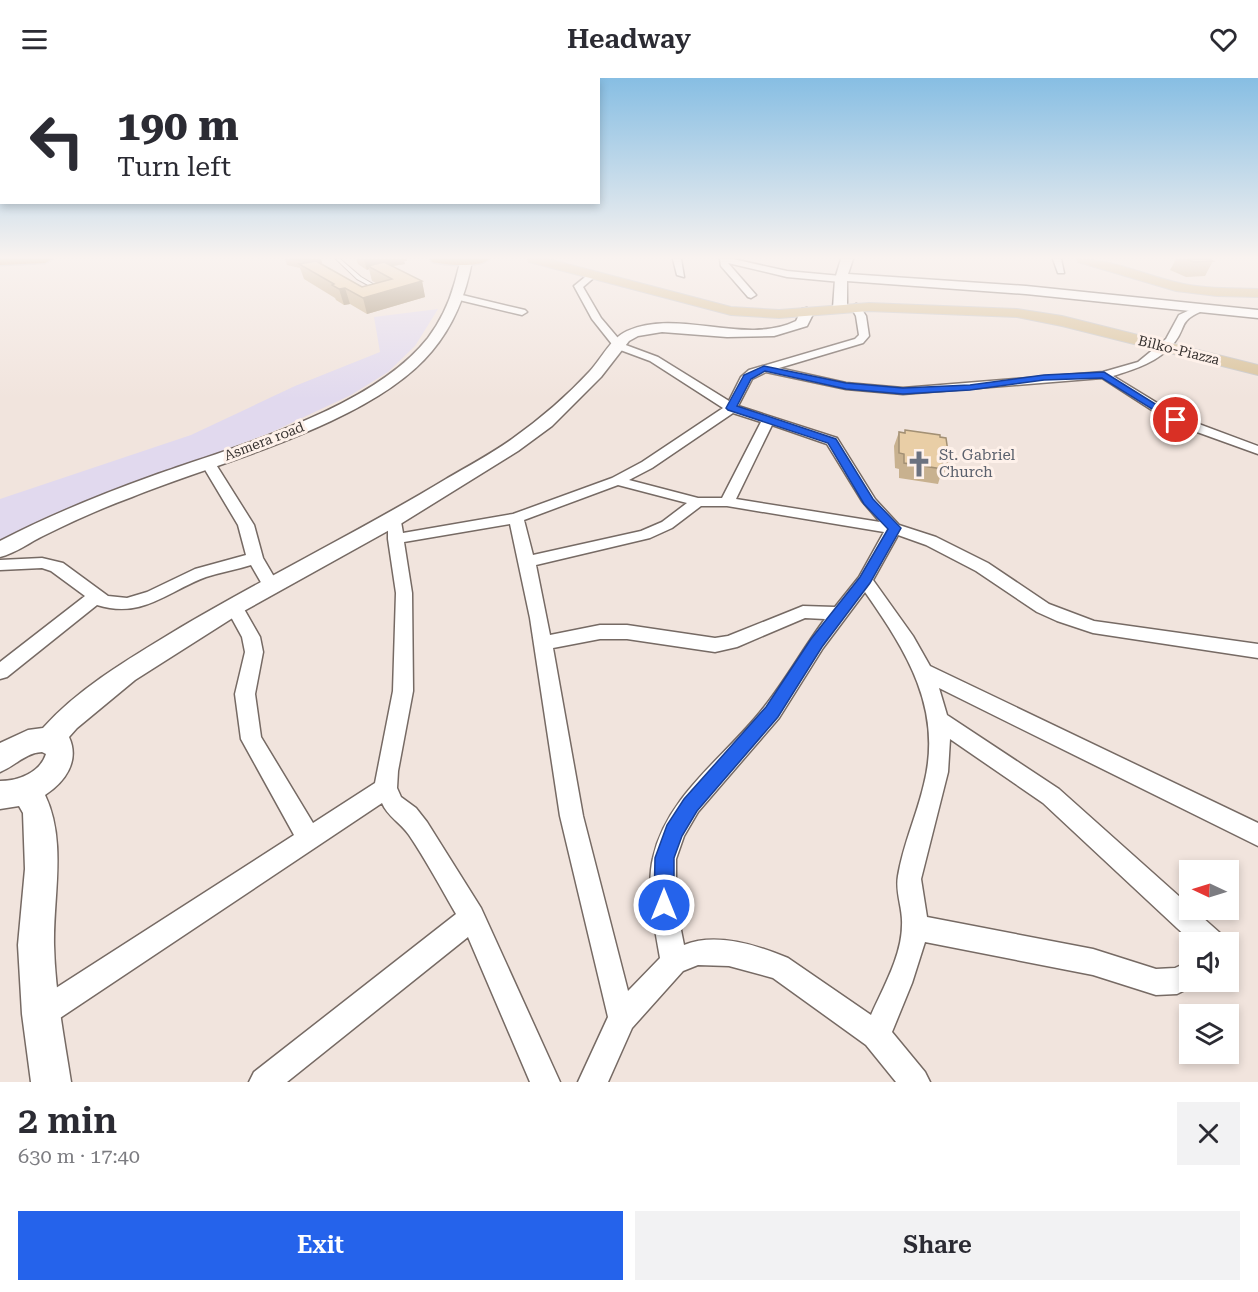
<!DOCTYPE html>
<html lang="en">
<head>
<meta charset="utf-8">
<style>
  body { margin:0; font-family:"Roboto Serif",serif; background:#f2f2f3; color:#2b2b33; height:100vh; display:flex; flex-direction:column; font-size:22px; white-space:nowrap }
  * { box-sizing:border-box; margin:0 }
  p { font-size:20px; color:#7c7c81 }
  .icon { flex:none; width:33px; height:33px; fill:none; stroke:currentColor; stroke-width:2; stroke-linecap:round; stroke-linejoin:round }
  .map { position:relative; height:1004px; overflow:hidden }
  .side { display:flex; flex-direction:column; background:#fff; flex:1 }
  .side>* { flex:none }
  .top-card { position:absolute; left:0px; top:0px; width:600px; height:126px; box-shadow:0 3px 9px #0003; background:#fff; color:#2b2b33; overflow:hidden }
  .needle { width:39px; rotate:274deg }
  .fabs { position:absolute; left:1179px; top:782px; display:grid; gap:12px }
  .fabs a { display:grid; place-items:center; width:60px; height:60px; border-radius:0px; background:#fff; box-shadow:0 3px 9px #0003; font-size:30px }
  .pin { position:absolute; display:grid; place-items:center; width:51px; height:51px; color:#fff; margin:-26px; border:3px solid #fff; border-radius:50%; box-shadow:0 2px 6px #0007 }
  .me { position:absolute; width:66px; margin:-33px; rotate:0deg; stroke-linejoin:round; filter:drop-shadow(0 0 4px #0008) }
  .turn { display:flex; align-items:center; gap:21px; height:126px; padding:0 18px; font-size:27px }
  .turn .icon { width:78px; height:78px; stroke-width:2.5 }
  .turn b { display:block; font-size:42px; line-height:51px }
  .round { display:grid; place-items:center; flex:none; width:63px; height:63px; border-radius:0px; background:#f2f2f3 }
  .headline { display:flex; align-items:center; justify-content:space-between; height:102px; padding:0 18px }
  h1 { font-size:36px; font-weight:600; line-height:45px }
  .primary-button { display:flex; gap:12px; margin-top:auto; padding:12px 18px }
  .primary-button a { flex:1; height:69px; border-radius:0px; background:#2563eb; color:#fff; font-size:24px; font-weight:600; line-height:69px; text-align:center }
  .primary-button a+a { background:#f2f2f3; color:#2b2b33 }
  header { display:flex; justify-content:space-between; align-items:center; height:78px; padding:0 18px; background:#fff; font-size:27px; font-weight:600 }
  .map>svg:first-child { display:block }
  .commercial { fill:#e1d9ee }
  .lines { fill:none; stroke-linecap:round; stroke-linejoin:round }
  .lane-casing { stroke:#766a64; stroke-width:2 }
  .street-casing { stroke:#766a64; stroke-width:3 }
  .secondary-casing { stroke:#766a64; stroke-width:3 }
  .primary-casing { stroke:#c8c6c6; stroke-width:2 }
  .highway-casing { stroke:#c8c6c6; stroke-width:3 }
  .lane { fill:#fff; fill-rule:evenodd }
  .street { fill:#fff; fill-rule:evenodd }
  .secondary { fill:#fff; fill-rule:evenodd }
  .primary { fill:#d9c29a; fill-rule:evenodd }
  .highway { fill:#bf9957; fill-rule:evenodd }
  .wall { fill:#c8b18f }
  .shaded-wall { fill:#a39074 }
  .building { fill:#e9cea6; stroke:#a39074; stroke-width:1.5 }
  .route { fill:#2563eb; stroke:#184099; stroke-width:1.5 }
  .labels { text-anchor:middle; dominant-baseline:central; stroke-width:6; stroke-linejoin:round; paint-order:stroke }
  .far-street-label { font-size:14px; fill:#393432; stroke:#fef1ea }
  .worship-label { font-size:15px; fill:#5b616d; stroke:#fef1ea; text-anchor:start }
</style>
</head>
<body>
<header><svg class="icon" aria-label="menu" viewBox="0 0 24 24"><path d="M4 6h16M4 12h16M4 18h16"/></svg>Headway<svg class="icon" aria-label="heart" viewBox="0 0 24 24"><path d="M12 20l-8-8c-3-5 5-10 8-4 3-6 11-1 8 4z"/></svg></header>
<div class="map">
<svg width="1258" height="1004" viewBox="0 0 1258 1004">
  <rect width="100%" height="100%" fill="#f1e4dd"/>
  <!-- commercial -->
  <path class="commercial" d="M438,231l-23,37 -27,26 -37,23 -79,37 -228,86 -44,23v-42l191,-64 104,-49 85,-34 -6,-35z"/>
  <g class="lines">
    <!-- lane casing -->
    <g class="lane-casing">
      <path id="lane" d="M336,181h4l21,18 22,13 -4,1 -22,-12z"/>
    </g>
    <!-- street casing -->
    <g class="street-casing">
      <path id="street" d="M673,181h8l3,18 -7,-2z
        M720,181h13l54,12 54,5 4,3 -4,3 -54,-5 -59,-14 28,32 -5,3 -3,-1 -27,-31z
        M1053,181h8l3,14h-6z
        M590,195l7,2 -14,12 18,31 22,26 35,13 71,44 12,-24 8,-7 106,-31 4,-4 -3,-19 -5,-9 5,-3 3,1 7,11 3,20 -6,7 -84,25 67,15 57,5 200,-16 35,-10 28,-23 13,-24 15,-7h6v4c-22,10 -13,15 -26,31 -16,19 -38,26 -61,33l67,41 78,29v8l-86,-31 -70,-45 -199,16 -57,-5 -80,-17 -14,7 -14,27 99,32 38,61 24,26 37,12 52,26 61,41 45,17 164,23v14l-165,-25 -36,-12 -20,-9 -61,-41 -50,-26 -28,-10 -25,45 40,56 17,30 328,157v23l-319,-158 8,27 112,74 131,117v3h3l27,24 4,9h-32l-149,-139 -93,-64 -2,33 -27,107 6,38 166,32 63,20 19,-1 15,-7v20h10l-1,2 -22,11 -21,1 -63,-20 -168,-33 -13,41 -20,49 33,40 5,10h-34l-30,-37 -93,-67 -44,-12 -31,-1 -15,6 -51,57 -24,54h-30l30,-65 -48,-201 -30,-198 -20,-94 -106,18 8,51 1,98 -15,80 -1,17 4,9 15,11 11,14 54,86 79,174h-30l-62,-145 -181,145h-38l5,-10 202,-158c-15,-26 -30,-54 -47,-79 -8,-12 -22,-19 -27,-32l-331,221 -10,4 -10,-4 -4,-10 4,-10 263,-169 -53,-96 -6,-45 10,-42 -3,-15 -17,-31 3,-4h12l20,35 3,15 -8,42 6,43 52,86 62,-40 18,-92 3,-98 -8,-54v-20l2,-3h10l3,17 110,-19 99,-36 30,-16 81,-54 -73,-47 -35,-13 -23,-29 -18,-33zM733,335l28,9 -39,76h-24l-69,-18 23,-12zM772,347l55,19 35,57 18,21 -144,-23zM618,407l69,18 -25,19 -21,9 -108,24 -9,-35zM701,428h26l157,26 -25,45 -24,30 -32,-1 -75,30 -13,2 -88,-13h-27l-50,10 -14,-70 114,-27 22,-10zM865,514c42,60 78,117 59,192 -7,31 -21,60 -26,92 -3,17 5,32 4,49 0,30 -19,63 -31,90l-83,-57c-31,-13 -72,-26 -104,-13l-8,-40v-46l8,-23 14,-24 81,-94 44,-70zM805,540l20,1c-21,28 -38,59 -60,87 -37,49 -98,88 -112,152 -7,28 2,71 7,100l-32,33 -45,-175 -30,-168 47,-9h27l88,13 22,-5z
        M458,216l67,16 2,2 -5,3 -67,-16 -2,-2z
        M208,381l7,4 39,62 9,33 17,29 -2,4h-12l-15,-26c-15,5 -30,7 -45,12 -40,15 -63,42 -109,28l-90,72 -7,2v-17l85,-66 -34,-25 -9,-3 -42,2v-10l42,-2 21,5 45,33 19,2 20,-6 48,-23 51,-14 -8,-30 -37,-62z"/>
    </g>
    <!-- secondary casing -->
    <g class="secondary-casing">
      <path id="secondary" d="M462,181h8l2,2c-6,33 -18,64 -40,90 -59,72 -213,111 -300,146 -30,11 -59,24 -87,38 -15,7 -29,18 -45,22v-16c50,-26 102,-47 155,-66 84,-30 217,-66 273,-137 12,-16 21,-35 26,-53 3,-9 4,-18 8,-26z
        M841,181h12l-5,15 178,12 232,24v8l-232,-24 -179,-13v27l-7,4 -7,-4 2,-29z
        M807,230l7,4 -7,14 -33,10 -47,1 -65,-5 -24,4 -9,5 -28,36 -49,49 -34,25 -116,72 -160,89 -107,68 -58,48 -8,9c11,24 -4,45 -24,58 22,46 8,101 9,150 1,46 10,92 17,137h-40l-9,-68 -4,-69 7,-76 -2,-56 -4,-7 -19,3v-28c18,0 40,-8 46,-27l-4,-2c-17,1 -27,14 -42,20v-29l28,-13 15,-2c36,-40 84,-68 130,-96 90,-54 184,-99 273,-153 22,-13 45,-25 66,-40 28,-20 55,-43 78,-68 12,-13 21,-33 37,-40 52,-23 117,15 169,-10l6,-12z"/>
    </g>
    <!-- primary casing -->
    <g class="primary-casing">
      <path id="primary" d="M528,181h20l183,48 48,3 90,-7 148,6 45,7 196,49v10l-196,-49 -45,-9 -148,-6 -90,7 -48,-3 -202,-53z
        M1077,181c34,0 65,15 98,23 27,7 56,6 83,7v8l-41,-1 -41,-5 -98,-29z"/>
    </g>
    <!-- highway casing -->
    <g class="highway-casing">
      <path id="highway" d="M0,181h52l-7,4 -45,2z
        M430,181h59c-9,9 -44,6 -57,3z"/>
    </g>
    <!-- lane -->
    <use href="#lane" class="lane"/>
    <!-- street -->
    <use href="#street" class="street"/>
    <!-- secondary -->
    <use href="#secondary" class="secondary"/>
    <!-- primary -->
    <use href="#primary" class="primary"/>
    <!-- highway -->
    <use href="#highway" class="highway"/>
  </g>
  <!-- wall -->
  <path class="wall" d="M285,181h36l1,4h-1l41,24 14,-4 -4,-2 -3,-12 -2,1 -9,-6 -2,-5h50l1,2h-3l1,3 -13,2 30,15 3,16 -58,17 -17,-10 -6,1 -8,-5 -1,-2 -31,-19 -4,-11 -13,-3z
    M1176,181h34l3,2 -8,15 -19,1 -16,-7z
    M905,352l35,7 9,22 -5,15h-3l-3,10 -39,-6v-9l-4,-1 -1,-22 5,-14 6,1z"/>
  <!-- shaded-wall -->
  <path class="shaded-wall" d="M310,181h11l1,4 -15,5 -3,-1 -1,-6z
    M364,181h42l1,2h-3l1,3 -32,5 -5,-3 1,3 -2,1z
    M422,203l3,16 -58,17 -4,-16z
    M345,210l5,16 -6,1 -5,-16z"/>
  <!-- building -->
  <path class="building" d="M291,181h19l-7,2z
    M1187,181h23l3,2 -19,1z
    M316,183l46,26 30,-8 -24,-13 16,-4 38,19 -59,17 -18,-10 -6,1 -7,-4 2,-1 -35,-20z
    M905,352l35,5v2l6,1 3,21h-7l1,10 -39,-6v-9l-5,-1v-21l6,1z"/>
  <!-- sky -->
  <linearGradient id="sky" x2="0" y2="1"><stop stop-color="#87bee3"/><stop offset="0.56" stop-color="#f9f3f0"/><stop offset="1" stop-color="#f9f3f0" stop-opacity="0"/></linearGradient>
  <rect width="1258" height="321" fill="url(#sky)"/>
  <!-- route -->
  <path class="route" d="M764,288l82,17 57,5 67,-3 74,-10 60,-3 77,48 -8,2 -71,-44 -58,2 -74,10 -67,4 -57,-5 -81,-18 -14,8 -14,27 99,33 37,60 28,29 -31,55 -48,64 -44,70 -81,94 -15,25 -8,22v47l-3,7 -7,3 -7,-3 -3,-7 1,-47 12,-33 17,-26 82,-92 45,-68 49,-62 28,-48 -24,-25 -36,-61 -100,-33 -2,-2 18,-33z"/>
  <!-- icons -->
  <defs>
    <g id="church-bare" transform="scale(2.07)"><path d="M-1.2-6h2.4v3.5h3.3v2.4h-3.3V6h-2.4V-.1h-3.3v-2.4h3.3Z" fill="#6b7280" stroke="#fef1ea" stroke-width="2.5" paint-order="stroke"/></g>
  </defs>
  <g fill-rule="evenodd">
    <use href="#church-bare" x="919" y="386"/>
  </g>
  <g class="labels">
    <!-- far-street labels -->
    <g class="far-street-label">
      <text transform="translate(1179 272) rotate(14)">Bilko-Piazza</text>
      <text transform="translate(264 363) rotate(-21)">Asmera road</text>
    </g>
    <!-- worship labels -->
    <g class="worship-label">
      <text x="939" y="377">St. Gabriel<tspan x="939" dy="17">Church</tspan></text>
    </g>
  </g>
</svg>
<div class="fabs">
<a><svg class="needle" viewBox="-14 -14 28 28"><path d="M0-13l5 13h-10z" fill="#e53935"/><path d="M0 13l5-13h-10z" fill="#7c7c81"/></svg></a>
<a><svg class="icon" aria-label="sound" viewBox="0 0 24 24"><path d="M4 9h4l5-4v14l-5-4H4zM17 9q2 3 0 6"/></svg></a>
<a><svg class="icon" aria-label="layers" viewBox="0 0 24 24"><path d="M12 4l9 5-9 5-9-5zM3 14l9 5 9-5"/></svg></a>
</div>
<div class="pin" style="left:1176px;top:342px;background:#d93025"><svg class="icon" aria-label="arrive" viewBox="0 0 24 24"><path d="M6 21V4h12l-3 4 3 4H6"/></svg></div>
<svg class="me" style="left:664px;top:827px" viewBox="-20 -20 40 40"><circle r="17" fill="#2563eb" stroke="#fff" stroke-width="3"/><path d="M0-11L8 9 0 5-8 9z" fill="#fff"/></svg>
<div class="top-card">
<div class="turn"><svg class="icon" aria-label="left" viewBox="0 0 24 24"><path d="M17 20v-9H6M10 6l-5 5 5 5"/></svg><div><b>190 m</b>Turn left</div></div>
</div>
</div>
<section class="side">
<div class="headline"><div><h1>2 min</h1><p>630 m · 17:40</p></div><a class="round"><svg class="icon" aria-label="close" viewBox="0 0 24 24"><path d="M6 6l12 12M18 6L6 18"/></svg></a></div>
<div class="primary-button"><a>Exit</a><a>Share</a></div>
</section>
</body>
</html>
